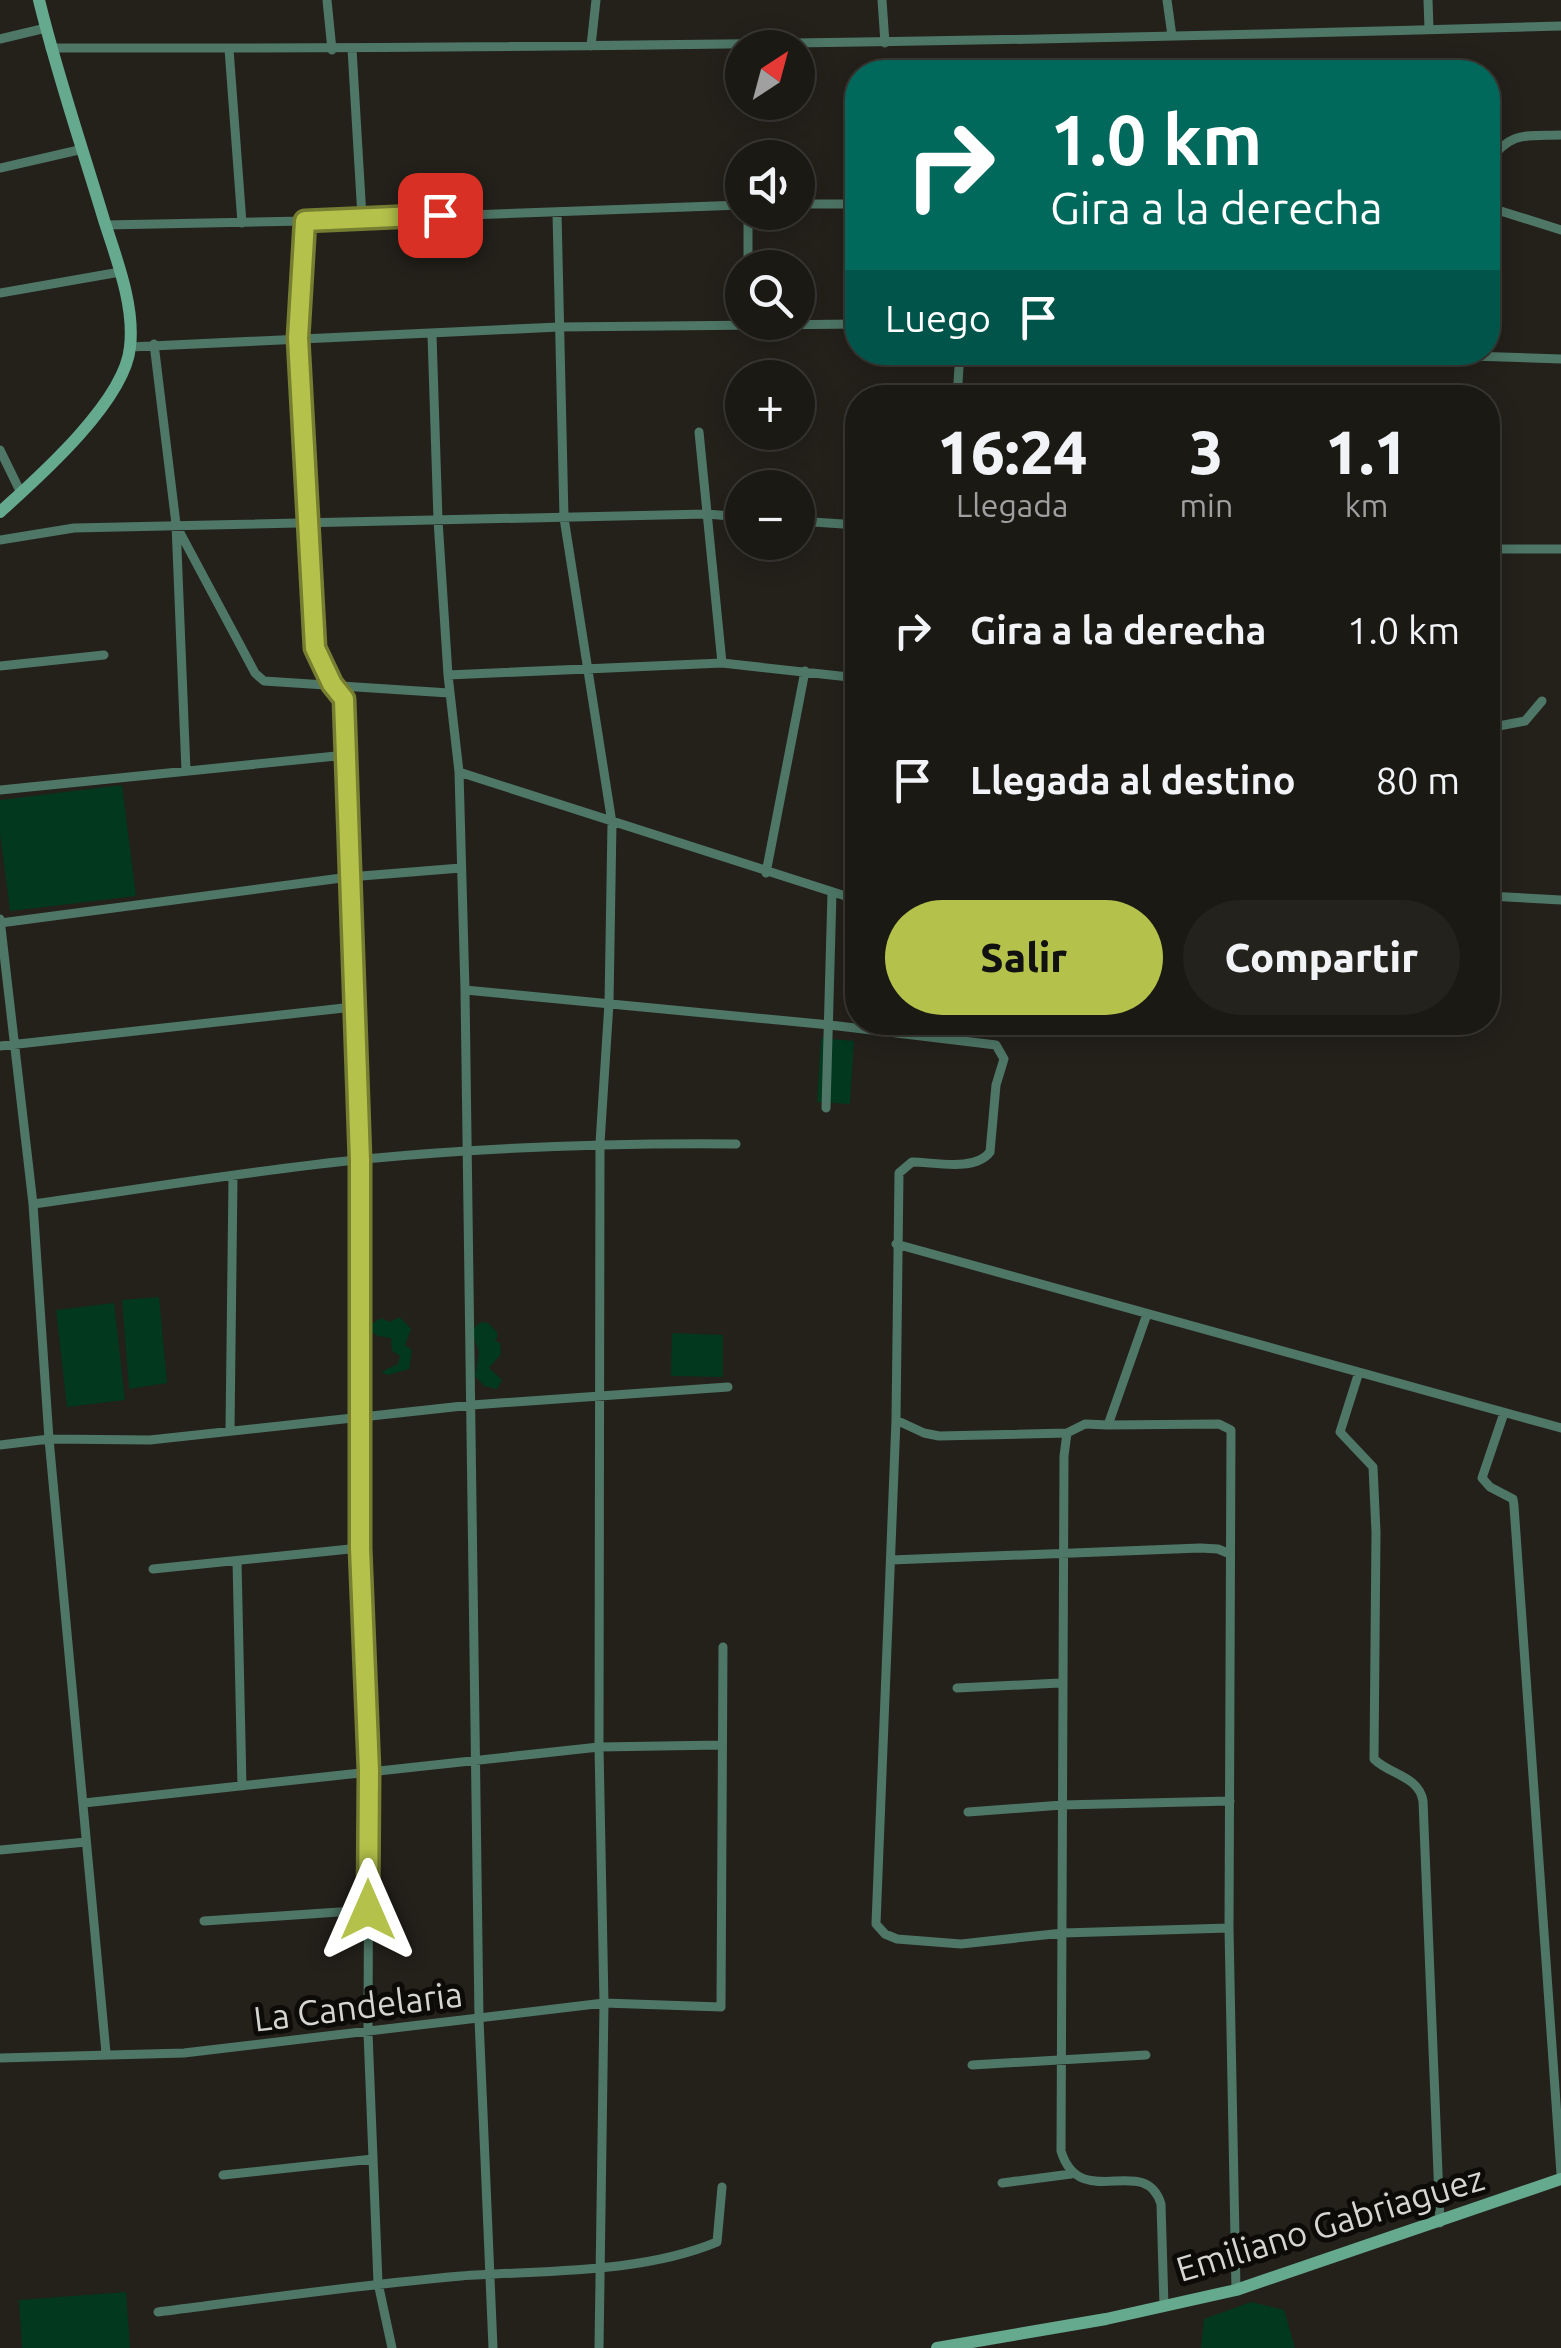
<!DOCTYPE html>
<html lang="es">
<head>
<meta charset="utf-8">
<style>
  body { margin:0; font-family:Ubuntu,sans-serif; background:#24221d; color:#f1f3f6; height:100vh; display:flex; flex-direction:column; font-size:38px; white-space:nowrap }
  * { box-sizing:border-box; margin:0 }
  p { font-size:32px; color:#a0a0a0 }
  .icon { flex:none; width:55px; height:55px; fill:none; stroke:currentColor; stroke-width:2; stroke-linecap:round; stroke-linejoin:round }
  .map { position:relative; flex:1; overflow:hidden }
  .details { position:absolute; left:845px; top:385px; width:655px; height:650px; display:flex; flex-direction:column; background:#1b1914; border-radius:40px; box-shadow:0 5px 25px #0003,0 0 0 2px #393834 }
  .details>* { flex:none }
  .hud { position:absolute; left:845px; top:60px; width:655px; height:305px; border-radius:40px; box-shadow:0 5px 25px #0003,0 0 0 2px #393834; background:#00695c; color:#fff; overflow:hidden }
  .needle { width:65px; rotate:36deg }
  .buttons { position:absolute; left:725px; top:30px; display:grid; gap:20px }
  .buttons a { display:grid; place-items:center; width:90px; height:90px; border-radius:50%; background:#1b1914; box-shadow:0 5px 25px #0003,0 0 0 2px #393834; font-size:50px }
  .pin { position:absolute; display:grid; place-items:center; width:85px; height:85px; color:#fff; margin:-42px; border-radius:20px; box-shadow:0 5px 15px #0006 }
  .me { position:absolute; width:110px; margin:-55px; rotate:0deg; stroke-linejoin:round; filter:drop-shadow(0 0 8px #0008) }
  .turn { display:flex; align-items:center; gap:35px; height:210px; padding:0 40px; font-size:45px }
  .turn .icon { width:130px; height:130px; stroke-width:2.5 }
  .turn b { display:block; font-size:70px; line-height:85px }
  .then { display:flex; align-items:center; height:95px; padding:0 40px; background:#0003; gap:20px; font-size:38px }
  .eta { display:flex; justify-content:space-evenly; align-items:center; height:170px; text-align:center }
  .eta b { font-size:60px; font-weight:800; line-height:70px }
  .button { display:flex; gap:20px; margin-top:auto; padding:20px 40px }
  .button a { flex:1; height:115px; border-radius:60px; background:#b4c24b; color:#111; font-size:40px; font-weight:800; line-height:115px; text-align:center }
  .button a+a { background:#24221d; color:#f1f3f6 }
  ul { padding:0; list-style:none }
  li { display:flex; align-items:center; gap:30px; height:150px; padding:0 40px }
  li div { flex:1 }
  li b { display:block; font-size:38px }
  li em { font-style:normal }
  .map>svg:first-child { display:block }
  .green { fill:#02381e }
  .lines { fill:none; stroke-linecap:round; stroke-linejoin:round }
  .minor { stroke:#4e7767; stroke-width:9 }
  .secondary { stroke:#65a98f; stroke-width:12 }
  .route-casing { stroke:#757e31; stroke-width:25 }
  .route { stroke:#b4c24b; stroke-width:18 }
  .labels { text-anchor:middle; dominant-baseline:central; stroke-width:10; stroke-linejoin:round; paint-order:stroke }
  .street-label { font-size:35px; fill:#d7d5d1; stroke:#0c0b08 }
</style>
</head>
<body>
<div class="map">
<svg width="1561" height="2348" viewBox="0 0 1561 2348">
  <rect width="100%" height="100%" fill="#24211b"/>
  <!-- green -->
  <path class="green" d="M122,785l14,111 -126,15 -10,-78v-33z
    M821,1038l33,3 -4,63 -33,-2z
    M159,1297l8,86 -38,6 -7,-89z
    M114,1303l11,97 -58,7 -11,-97z
    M400,1317l11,12 -6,16 7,5 -3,19 -21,6 -7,-3 17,-8 2,-8 -8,-5 -1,-13 -13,-2 -9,-6 4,-7 8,-5 8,4z
    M481,1322l7,1 9,9v7l-3,1 6,3 1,11 -12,14 13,12 -5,9 -13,-3 -9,-10 4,-24 -8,-22z
    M672,1333l51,2v42l-52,-1z
    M126,2292l4,56h-108l-3,-48z
    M1251,2302l33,8 11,38h-94l3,-29z"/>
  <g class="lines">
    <!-- minor -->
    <path class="minor" d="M327,0l5,50
      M882,0l3,43
      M1167,0l5,36
      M1428,0l1,29
      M0,39l46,-11
      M591,46l5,-46
      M50,48c504,1 1007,-7 1511,-22
      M229,49l13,174
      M352,49l10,168
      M1488,163c22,-32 37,-27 73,-28
      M0,168l83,-19
      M798,204h60
      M1488,207l73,23
      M557,213l7,305 48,305 -3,180 -9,140 -1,604 5,256 -5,345
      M305,221l-7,117 17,310 16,36 13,15 15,461 1,388 9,223 -1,262 10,250 14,65
      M105,225l200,-4 437,-16
      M748,268v-56
      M0,293l120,-21
      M432,335l6,185 10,155
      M154,344l22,180 10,247
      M130,347l429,-20 299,-3
      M1191,352l36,3 96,-3
      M1344,352l217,7
      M957,398l3,-46
      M699,432l23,231
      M0,450l21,43
      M798,521l60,4
      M177,527l78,146 9,8 185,12
      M0,540l74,-12 633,-14 35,3
      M1488,549h73
      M0,666l104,-11
      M1488,728l37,-7 17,-20
      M459,772l399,128
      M0,790l346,-35
      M766,873l39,-202
      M1488,896l73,4
      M0,919l33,285 16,235 57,614
      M0,923l349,-46 112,-9
      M465,990l365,35 166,20 8,14 -8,26 -6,67c-15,20 -56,10 -78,10l-13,11 -3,247 28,13 15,3 128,-3
      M0,1046l353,-39
      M826,1108l6,-215
      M33,1204c110,-15 221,-34 332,-45 124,-12 247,-16 371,-15
      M896,1244l665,184
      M1147,1314l-39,111 -23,-1 -18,9 -3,23 -3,695c19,62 84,1 100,53l3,102
      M1359,1372l-19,60 33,35 3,65 -2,227c16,16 45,17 49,42l17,422
      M1504,1413l-22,65 8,9 23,12 1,7 47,668
      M896,1420l-20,504 9,10 12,5 64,5 102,-11 166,-5
      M1108,1425l111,-1 12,6 -2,498 7,362
      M230,1431l3,-254
      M0,1445l49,-6 101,1 322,-35 256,-18
      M891,1560l309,-12 18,1 12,5
      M237,1561l5,225
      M153,1569l207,-21
      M957,1688l103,-5
      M84,1803l515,-56 123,-2
      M968,1812l94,-7 168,-4
      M0,1850l86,-8
      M204,1921l165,-11
      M0,2058l184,-5 420,-50 117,4 2,-360
      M972,2065l174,-10
      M223,2175l150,-16
      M1002,2183l69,-9
      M158,2312c101,-13 201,-27 303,-36 82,-6 179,-2 256,-34l5,-55
      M493,2348l-14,-329 -14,-1029 -6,-218 -11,-97 274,-12 136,15"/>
    <!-- secondary -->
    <path class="secondary" d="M0,512c39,-35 125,-111 130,-165 5,-42 -14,-89 -26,-127 -22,-73 -47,-146 -65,-220
      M937,2348l169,-29 130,-29 325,-111"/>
  </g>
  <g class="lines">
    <!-- route casing -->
    <g class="route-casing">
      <path id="route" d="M368,1910l1,-139 -9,-223v-388l-16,-461 -12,-15 -17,-36 -17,-310 7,-117 135,-6"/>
    </g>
    <!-- route -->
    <use href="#route" class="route"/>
  </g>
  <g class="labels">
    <!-- street labels -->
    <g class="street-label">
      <text transform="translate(358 2006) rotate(-7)">La Candelaria</text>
      <text transform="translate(1330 2223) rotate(-17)">Emiliano Gabriaguez</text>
    </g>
  </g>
</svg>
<div class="buttons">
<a><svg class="needle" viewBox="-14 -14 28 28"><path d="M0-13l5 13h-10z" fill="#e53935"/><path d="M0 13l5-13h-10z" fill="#a0a0a0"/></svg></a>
<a><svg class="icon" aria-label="sound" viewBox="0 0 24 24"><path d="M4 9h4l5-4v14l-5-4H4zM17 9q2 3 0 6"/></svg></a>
<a><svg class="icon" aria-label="search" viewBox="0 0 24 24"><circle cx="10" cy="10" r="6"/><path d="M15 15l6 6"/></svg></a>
<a>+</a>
<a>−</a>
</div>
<div class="pin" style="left:440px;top:215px;background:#d93025"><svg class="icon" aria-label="arrive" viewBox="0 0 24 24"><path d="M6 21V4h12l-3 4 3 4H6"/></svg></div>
<svg class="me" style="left:368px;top:1910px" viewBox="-20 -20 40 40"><path d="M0-17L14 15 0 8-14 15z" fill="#b4c24b" stroke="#fff" stroke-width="4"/></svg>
<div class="hud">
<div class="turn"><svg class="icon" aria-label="right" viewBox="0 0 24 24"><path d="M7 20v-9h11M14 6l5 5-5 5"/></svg><div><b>1.0 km</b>Gira a la derecha</div></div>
<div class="then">Luego<svg class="icon" aria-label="arrive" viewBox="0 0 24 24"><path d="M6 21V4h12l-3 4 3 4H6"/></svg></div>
</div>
<section class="details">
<div class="eta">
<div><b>16:24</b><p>Llegada</p></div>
<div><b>3</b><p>min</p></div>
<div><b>1.1</b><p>km</p></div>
</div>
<ul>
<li><svg class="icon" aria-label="right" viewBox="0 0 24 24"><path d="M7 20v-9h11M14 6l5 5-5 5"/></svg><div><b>Gira a la derecha</b></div><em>1.0 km</em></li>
<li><svg class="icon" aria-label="arrive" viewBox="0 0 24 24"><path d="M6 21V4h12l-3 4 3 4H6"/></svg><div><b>Llegada al destino</b></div><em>80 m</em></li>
</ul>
<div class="button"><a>Salir</a><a>Compartir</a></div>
</section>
</div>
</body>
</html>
